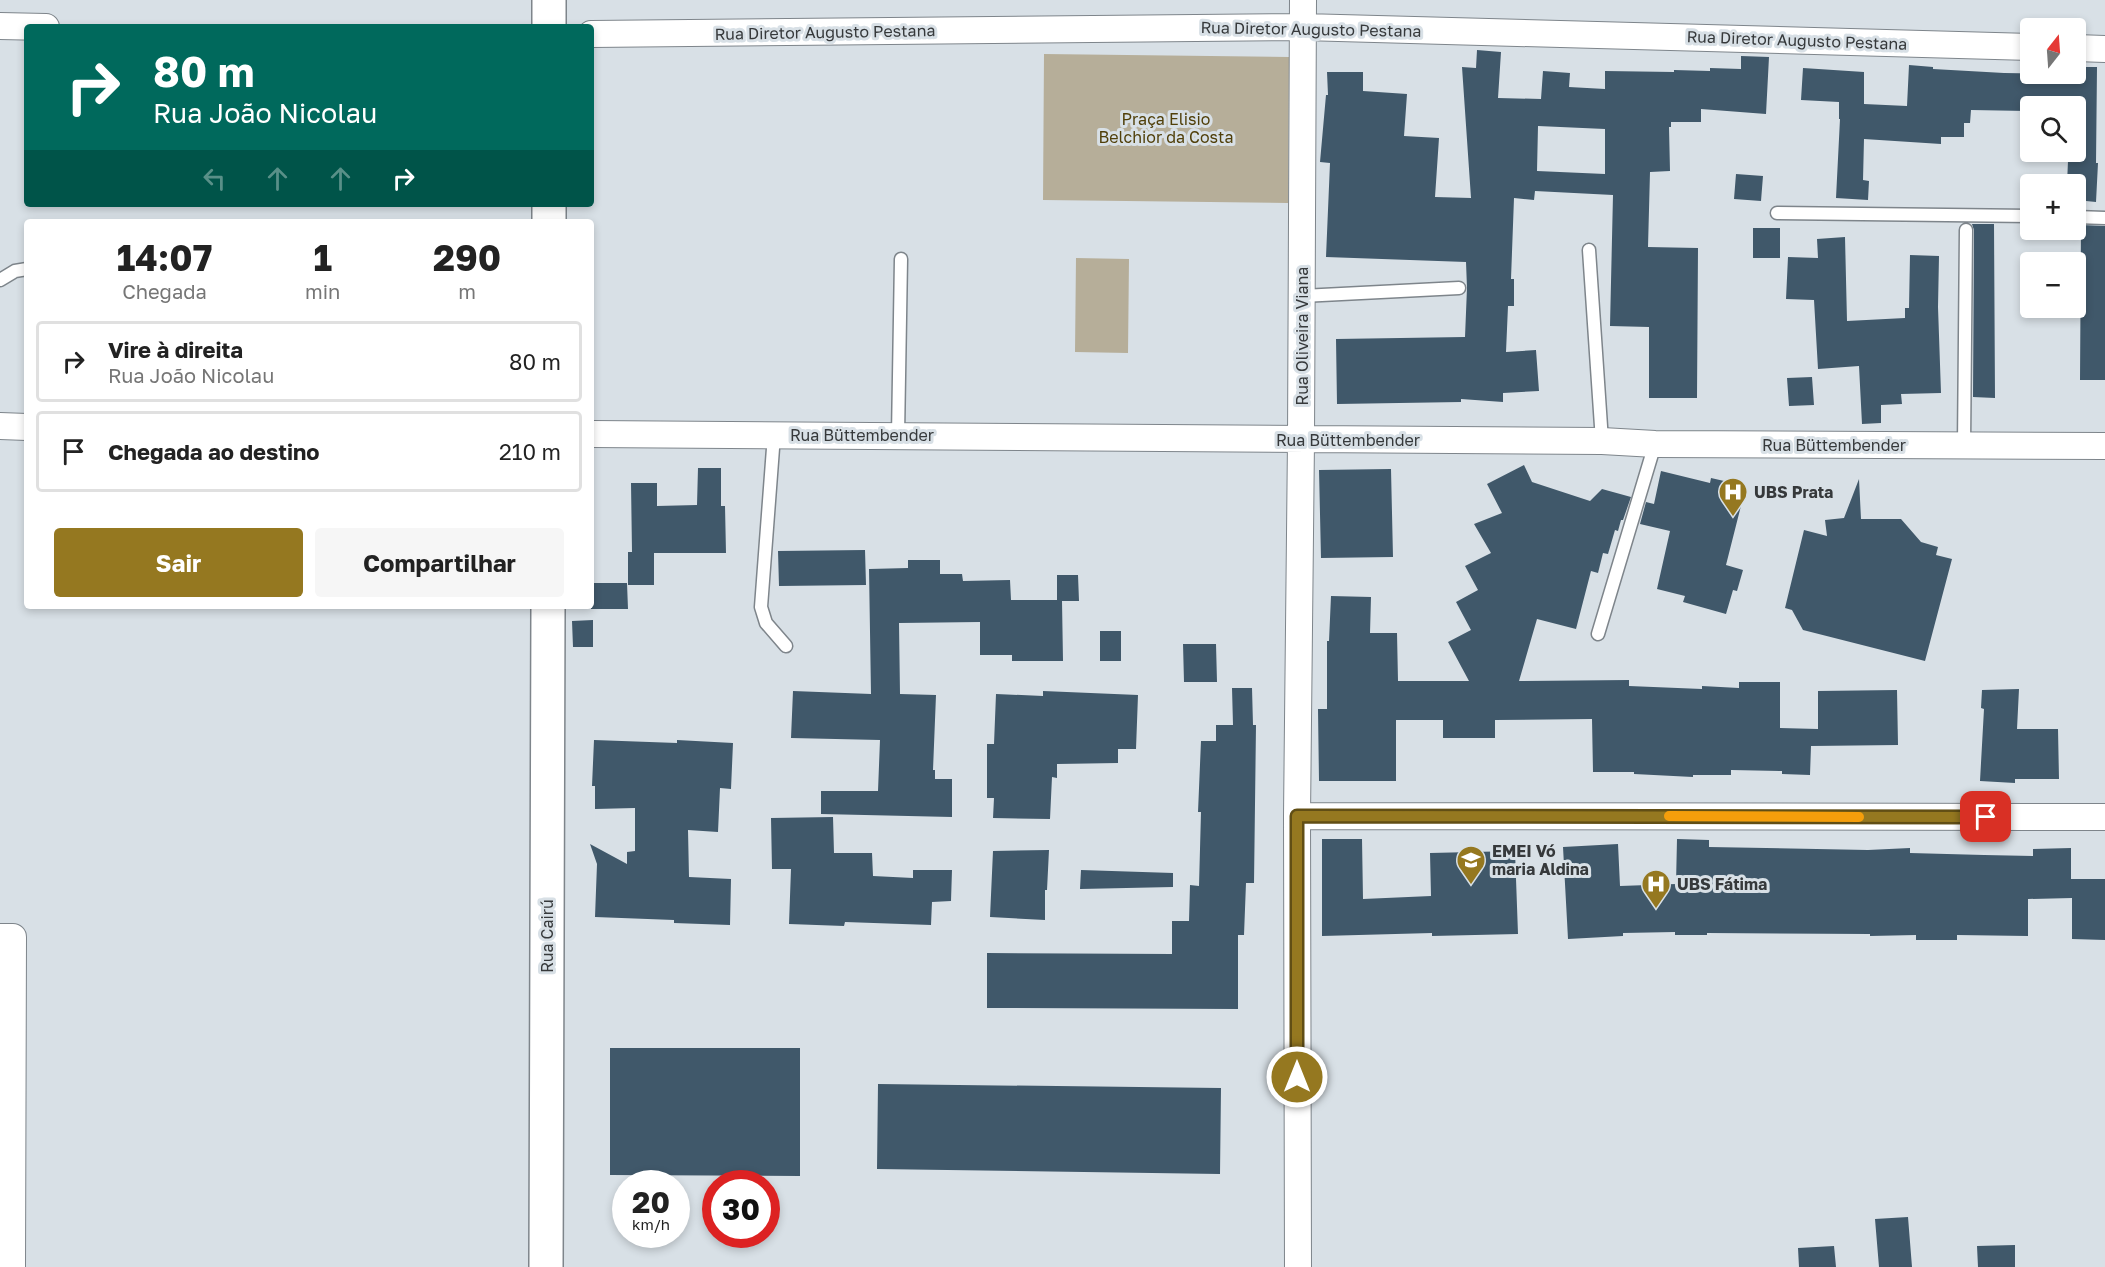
<!DOCTYPE html>
<html lang="pt">
<head>
<meta charset="utf-8">
<style>
  body { margin:0; font-family:"Golos Text",sans-serif; background:#f6f6f6; color:#222; height:100vh; display:flex; flex-direction:column; font-size:22px; white-space:nowrap }
  * { box-sizing:border-box; margin:0 }
  p { font-size:20px; color:#767676 }
  .icon { flex:none; width:33px; height:33px; fill:none; stroke:currentColor; stroke-width:2; stroke-linecap:round; stroke-linejoin:round }
  .map { position:relative; flex:1; overflow:hidden }
  .sheet { position:absolute; left:24px; top:219px; width:570px; height:390px; display:flex; flex-direction:column; background:#fff; border-radius:6px; box-shadow:0 3px 9px #0003 }
  .sheet>* { flex:none }
  .banner { position:absolute; left:24px; top:24px; width:570px; height:183px; border-radius:6px; box-shadow:0 3px 9px #0003; background:#00695c; color:#fff; overflow:hidden }
  .needle { width:39px; rotate:17deg }
  .controls { position:absolute; left:2020px; top:18px; display:grid; gap:12px }
  .controls a { display:grid; place-items:center; width:66px; height:66px; border-radius:6px; background:#fff; box-shadow:0 3px 9px #0003; font-size:30px }
  .speed { position:absolute; left:612px; top:1170px; display:flex; gap:12px; font-size:30px; font-weight:700; text-align:center }
  .speed>* { display:grid; place-content:center; width:78px; height:78px; border-radius:50%; background:#fff; box-shadow:0 3px 9px #0003; line-height:1 }
  .speed small { font-size:15px; font-weight:400 }
  .speed .limit { border:9px solid #d22; background:#fff; color:#111 }
  .pin { position:absolute; display:grid; place-items:center; width:51px; height:51px; color:#fff; margin:-26px; border-radius:12px; box-shadow:0 3px 9px #0006 }
  .me { position:absolute; width:66px; margin:-33px; rotate:0deg; stroke-linejoin:round; filter:drop-shadow(0 0 4px #0008) }
  .turn { display:flex; align-items:center; gap:21px; height:126px; padding:0 30px; font-size:27px }
  .turn .icon { width:78px; height:78px; stroke-width:2.5 }
  .turn b { display:block; font-size:42px; line-height:51px }
  .lanes { display:flex; align-items:center; height:57px; padding:0 30px; background:#0003; justify-content:center; gap:30px; direction:ltr }
  .lanes .off { opacity:.35 }
  .eta { display:flex; justify-content:space-evenly; align-items:center; height:102px; text-align:center }
  .eta b { font-size:36px; font-weight:700; line-height:42px }
  .action { display:flex; gap:12px; margin-top:auto; padding:12px 30px }
  .action a { flex:1; height:69px; border-radius:6px; background:#957820; color:#fff; font-size:24px; font-weight:700; line-height:69px; text-align:center }
  .action a+a { background:#f6f6f6; color:#222 }
  ul { padding:0; list-style:none }
  li { display:flex; align-items:center; gap:18px; height:81px; margin:0 12px 9px; padding:0 18px; border:3px solid #e0e0e0; border-radius:6px }
  li div { flex:1 }
  li b { display:block; font-size:22px }
  li em { font-style:normal }
  .map>svg:first-child { display:block }
  .green { fill:#b6ae99 }
  .building { fill:#40586a; fill-rule:evenodd }
  .lines { fill:none; stroke-linecap:round; stroke-linejoin:round }
  .lane-casing { stroke:#7e858b; stroke-width:15 }
  .street-casing { stroke:#7e858b; stroke-width:28 }
  .secondary-casing { stroke:#7e858b; stroke-width:36 }
  .lane { stroke:#fff; stroke-width:12 }
  .street { stroke:#fff; stroke-width:26 }
  .secondary { stroke:#fff; stroke-width:33 }
  .route-casing { stroke:#614e15; stroke-width:15 }
  .route { stroke:#957820; stroke-width:10 }
  .slow { stroke:#f59e0b; stroke-width:10 }
  .labels { text-anchor:middle; dominant-baseline:central; stroke-width:6; stroke-linejoin:round; paint-order:stroke }
  .street-label { font-size:16px; fill:#36393b; stroke:#d8e0e6 }
  .park-label { font-size:16px; fill:#503f09; stroke:#d8e0e6 }
  .poi-label { font-size:16px; font-weight:bold; fill:#36393b; stroke:#d8e0e6; text-anchor:start }
</style>
</head>
<body>
<div class="map">
<svg width="2105" height="1267" viewBox="0 0 2105 1267">
  <rect width="100%" height="100%" fill="#d8e0e6"/>
  <!-- green -->
  <path class="green" d="M1044,54l245,3 -1,146 -245,-3z
    M1076,258l53,1 -1,94 -53,-1z"/>
  <!-- building -->
  <path class="building" d="M1477,50l24,2 -3,46 43,1 2,-28 27,2 -1,14 36,2v-18l69,1v-2l36,1v-3l31,1v-13l28,1 -3,57 -65,-5v13h-30v5h-2l1,44 -20,1 -2,75 50,1 -1,150h-48v-71l-39,-1 3,-131 -78,-4 -1,9 -20,-2 -3,81h3v27h-6l-2,46 30,-2 3,41 -36,2v9l-42,-3v3l-124,2 -1,-65 129,-2 2,-49 -1,-26 -140,-5 4,-94 -10,-1 6,-67h2l-1,-23h36v19l44,3 -3,42 35,2 -4,59 36,1 -9,-131 14,1zM1538,126l67,3v45l-68,-3z
    M1909,65l24,2v2l71,4 72,1v-7h21l-1,96h2l-2,39 -20,-2v-16h-9l1,-23h8v-55h-6v-3l-43,1v7l-56,-1 -1,13h-6v14h-23v7l-77,-5 -1,41 6,1 -1,19 -32,-2 4,-79h-1v-17l-38,-2 2,-32 61,4v32l43,2z
    M1736,174l27,2 -2,25 -27,-2z
    M1972,224h22l1,174 -22,-1 1,-167z
    M2081,225l24,1v154h-25z
    M1753,228h27v30h-27z
    M1845,237l2,84 58,-3v-10h4l1,-53 29,1 -1,51 3,86 -40,1 1,10 -21,1v18l-19,1 -3,-58 -41,3 -4,-69 -28,-1 2,-42 30,1 -1,-19z
    M1812,377l2,28 -25,1 -2,-28z
    M1524,465l8,17 58,19 12,-12 29,8 -8,23h-2l-3,11 -3,-1 -7,24 -5,-1 -5,20 -7,-2 -15,58 -39,-10 -18,62 110,-1v6l73,3v-3l37,2v-6h41v46l38,1v-38l79,-1 1,55 -87,1 -1,29 -28,-1v-3l-51,-1v5h-38v2l-59,-3v-2h-41l-1,-53 -97,1v18h-52v-18h-47v61h-77l-1,-72h9v-68h2l2,-45 40,1 -1,36h27l1,48h71l-21,-39 23,-12 -15,-28 22,-12 -13,-24 26,-13 -17,-29 28,-11 -15,-29z
    M698,468h23v38h4l1,47h-72v32h-26v-33h4l-1,-69h26v23l40,-1z
    M1391,469l2,88 -72,1 -2,-88z
    M1661,471l49,12 1,-5 35,8 -20,79 17,5 -6,21 -4,-1 -7,24 -43,-12 2,-6 -28,-7 13,-58 -30,-7 6,-22 8,2z
    M1859,479l2,40h40l20,23 17,5 -2,8 16,4 -27,102 -122,-31 -11,-20 -7,-2 19,-78 23,6 -2,-16 19,-2z
    M865,550l1,35 -87,1 -1,-35z
    M908,560h32v14h22l1,7 47,-1 1,20h46v-25h21l1,26h-17l1,60h-51v-6h-32v-33l-81,1 1,71 36,1 -3,75h2v9h17v38l-131,-3v-23h57l2,-51 -89,-2 2,-47 78,3 -2,-125 39,-1z
    M591,583h36l1,26h-37z
    M593,620v27h-20l-1,-26z
    M1100,631h21v30h-21z
    M1183,644h33l1,38h-33z
    M1232,688h20l1,37h3l-2,158h-8l-2,52h-6v74l-251,-1v-55l185,1v-33h17l1,-36 9,1 2,-74h-3l3,-71h15v-16h17z
    M2019,689l-2,40h41l1,50h-44v4l-35,-2 4,-72 -3,-1 1,-18z
    M1043,691l95,4 -2,54h-18v14l-61,1v14l-5,-1 -2,42 -57,-1 1,-20h-7v-54h7l2,-50 47,2z
    M594,740l83,3v-3l56,3 -2,46 -11,-1 -2,44 -30,-2 1,47 42,2 -1,46 -56,-2v-3l-79,-3 2,-53 -7,-20 37,20v-12l8,-1v-43l-40,1v-23h-3z
    M833,817l1,36h38l1,23 40,2v-8h39l-1,31 -19,1 -1,23 -86,-3 -1,4 -55,-2 2,-55h-19l-1,-51z
    M1322,839h40l1,60 68,-3 -1,-43 85,-2 3,83 -86,2v-3l-110,3z
    M1677,839l32,1v7l159,3 42,-2v5l74,2 49,1v-7l38,-1v31h34v61l-33,-1v-41l-44,1v37l-71,-1v5h-41v-5l-46,1v-2l-163,-1v2h-32v-3l-52,1v3l-55,3 -5,-92 55,-3 2,42 56,-2z
    M1049,850l-2,40h-2v30l-55,-3 3,-66z
    M1081,870l92,3v14l-93,2z
    M610,1048h190v128l-190,-1z
    M878,1084l343,4 -1,86 -343,-5z
    M1908,1217l4,50h-33l-4,-48z
    M2015,1245v22h-37l-1,-21z
    M1834,1246l2,21h-37l-1,-19z"/>
  <g class="lines">
    <!-- lane casing -->
    <g class="lane-casing">
      <path id="lane" d="M1777,213l254,3
        M2076,217l29,1
        M1589,250l13,191
        M0,280l15,-9 12,-2
        M1302,296l157,-8
        M774,435l-13,172 5,16 20,23
        M898,435l3,-176
        M1964,445l2,-215
        M1598,634l57,-190"/>
    </g>
    <!-- street casing -->
    <g class="street-casing">
      <path id="street" d="M0,26l46,1
        M591,34l712,-7 728,20
        M2076,48l29,1
        M0,426l27,1
        M591,434l1011,7 53,3 450,2
        M1297,816l808,1
        M0,937h13l-1,330
        M1298,1267l-1,-451 4,-376 2,-440"/>
    </g>
    <!-- secondary casing -->
    <g class="secondary-casing">
      <path id="secondary" d="M549,27v-27
        M549,222v-18
        M546,1267l2,-661"/>
    </g>
    <!-- lane -->
    <use href="#lane" class="lane"/>
    <!-- street -->
    <use href="#street" class="street"/>
    <!-- secondary -->
    <use href="#secondary" class="secondary"/>
  </g>
  <g class="lines">
    <!-- route casing -->
    <g class="route-casing">
      <path id="route" d="M1297,1077v-261l689,1"/>
    </g>
    <!-- route -->
    <use href="#route" class="route"/>
    <!-- slow -->
    <path class="slow" d="M1669,816l190,1"/>
  </g>
  <!-- icons -->
  <defs>
    <g id="hospital-pin" transform="scale(1.5)"><path d="M0 17L-7.5 6A9.5 9.5 0 1 1 7.5 6Z" fill="#957820" stroke="#d8e0e6"/><path d="M-5-5h3v3.5h4V-5h3V5h-3V1.5h-4V5h-3Z" fill="#fff"/></g>
    <g id="school-pin" transform="scale(1.5)"><path d="M0 17L-7.5 6A9.5 9.5 0 1 1 7.5 6Z" fill="#957820" stroke="#d8e0e6"/><path d="M0-5L7-2L0 1L-7-2ZM-4 1L0 2.5L4 1V4Q0 6-4 4Z" fill="#fff"/></g>
  </defs>
  <g fill-rule="evenodd">
    <use href="#hospital-pin" x="1733" y="492"/>
    <use href="#school-pin" x="1471" y="860"/>
    <use href="#hospital-pin" x="1656" y="884"/>
  </g>
  <g class="labels">
    <!-- street labels -->
    <g class="street-label">
      <text transform="translate(1311 29) rotate(1)">Rua Diretor Augusto Pestana</text>
      <text transform="translate(825 32) rotate(-1)">Rua Diretor Augusto Pestana</text>
      <text transform="translate(1797 40) rotate(2)">Rua Diretor Augusto Pestana</text>
      <text transform="translate(1302 336) rotate(-90)">Rua Oliveira Viana</text>
      <text x="862" y="435">Rua Büttembender</text>
      <text x="1348" y="440">Rua Büttembender</text>
      <text x="1834" y="445">Rua Büttembender</text>
      <text transform="translate(547 936) rotate(-90)">Rua Cairú</text>
    </g>
    <!-- park labels -->
    <g class="park-label">
      <text x="1166" y="119">Praça Elisio<tspan x="1166" dy="18">Belchior da Costa</tspan></text>
    </g>
    <!-- poi labels -->
    <g class="poi-label">
      <text x="1754" y="492">UBS Prata</text>
      <text x="1492" y="851">EMEI Vó<tspan x="1492" dy="18">maria Aldina</tspan></text>
      <text x="1677" y="884">UBS Fátima</text>
    </g>
  </g>
</svg>
<div class="controls">
<a><svg class="needle" viewBox="-14 -14 28 28"><path d="M0-13l5 13h-10z" fill="#e53935"/><path d="M0 13l5-13h-10z" fill="#767676"/></svg></a>
<a><svg class="icon" aria-label="search" viewBox="0 0 24 24"><circle cx="10" cy="10" r="6"/><path d="M15 15l6 6"/></svg></a>
<a>+</a>
<a>−</a>
</div>
<div class="speed"><div>20<small>km/h</small></div><div class="limit">30</div></div>
<div class="pin" style="left:1986px;top:817px;background:#d93025"><svg class="icon" aria-label="arrive" viewBox="0 0 24 24"><path d="M6 21V4h12l-3 4 3 4H6"/></svg></div>
<svg class="me" style="left:1297px;top:1077px" viewBox="-20 -20 40 40"><circle r="17" fill="#957820" stroke="#fff" stroke-width="3"/><path d="M0-11L8 9 0 5-8 9z" fill="#fff"/></svg>
<div class="banner">
<div class="turn"><svg class="icon" aria-label="right" viewBox="0 0 24 24"><path d="M7 20v-9h11M14 6l5 5-5 5"/></svg><div><b>80 m</b>Rua João Nicolau</div></div>
<div class="lanes"><svg class="icon off" aria-label="left" viewBox="0 0 24 24"><path d="M17 20v-9H6M10 6l-5 5 5 5"/></svg><svg class="icon off" aria-label="ahead" viewBox="0 0 24 24"><path d="M12 20V5M6 11l6-6 6 6"/></svg><svg class="icon off" aria-label="ahead" viewBox="0 0 24 24"><path d="M12 20V5M6 11l6-6 6 6"/></svg><svg class="icon" aria-label="right" viewBox="0 0 24 24"><path d="M7 20v-9h11M14 6l5 5-5 5"/></svg></div>
</div>
<section class="sheet">
<div class="eta">
<div><b>14:07</b><p>Chegada</p></div>
<div><b>1</b><p>min</p></div>
<div><b>290</b><p>m</p></div>
</div>
<ul>
<li><svg class="icon" aria-label="right" viewBox="0 0 24 24"><path d="M7 20v-9h11M14 6l5 5-5 5"/></svg><div><b>Vire à direita</b><p>Rua João Nicolau</p></div><em>80 m</em></li>
<li><svg class="icon" aria-label="arrive" viewBox="0 0 24 24"><path d="M6 21V4h12l-3 4 3 4H6"/></svg><div><b>Chegada ao destino</b></div><em>210 m</em></li>
</ul>
<div class="action"><a>Sair</a><a>Compartilhar</a></div>
</section>
</div>
</body>
</html>
